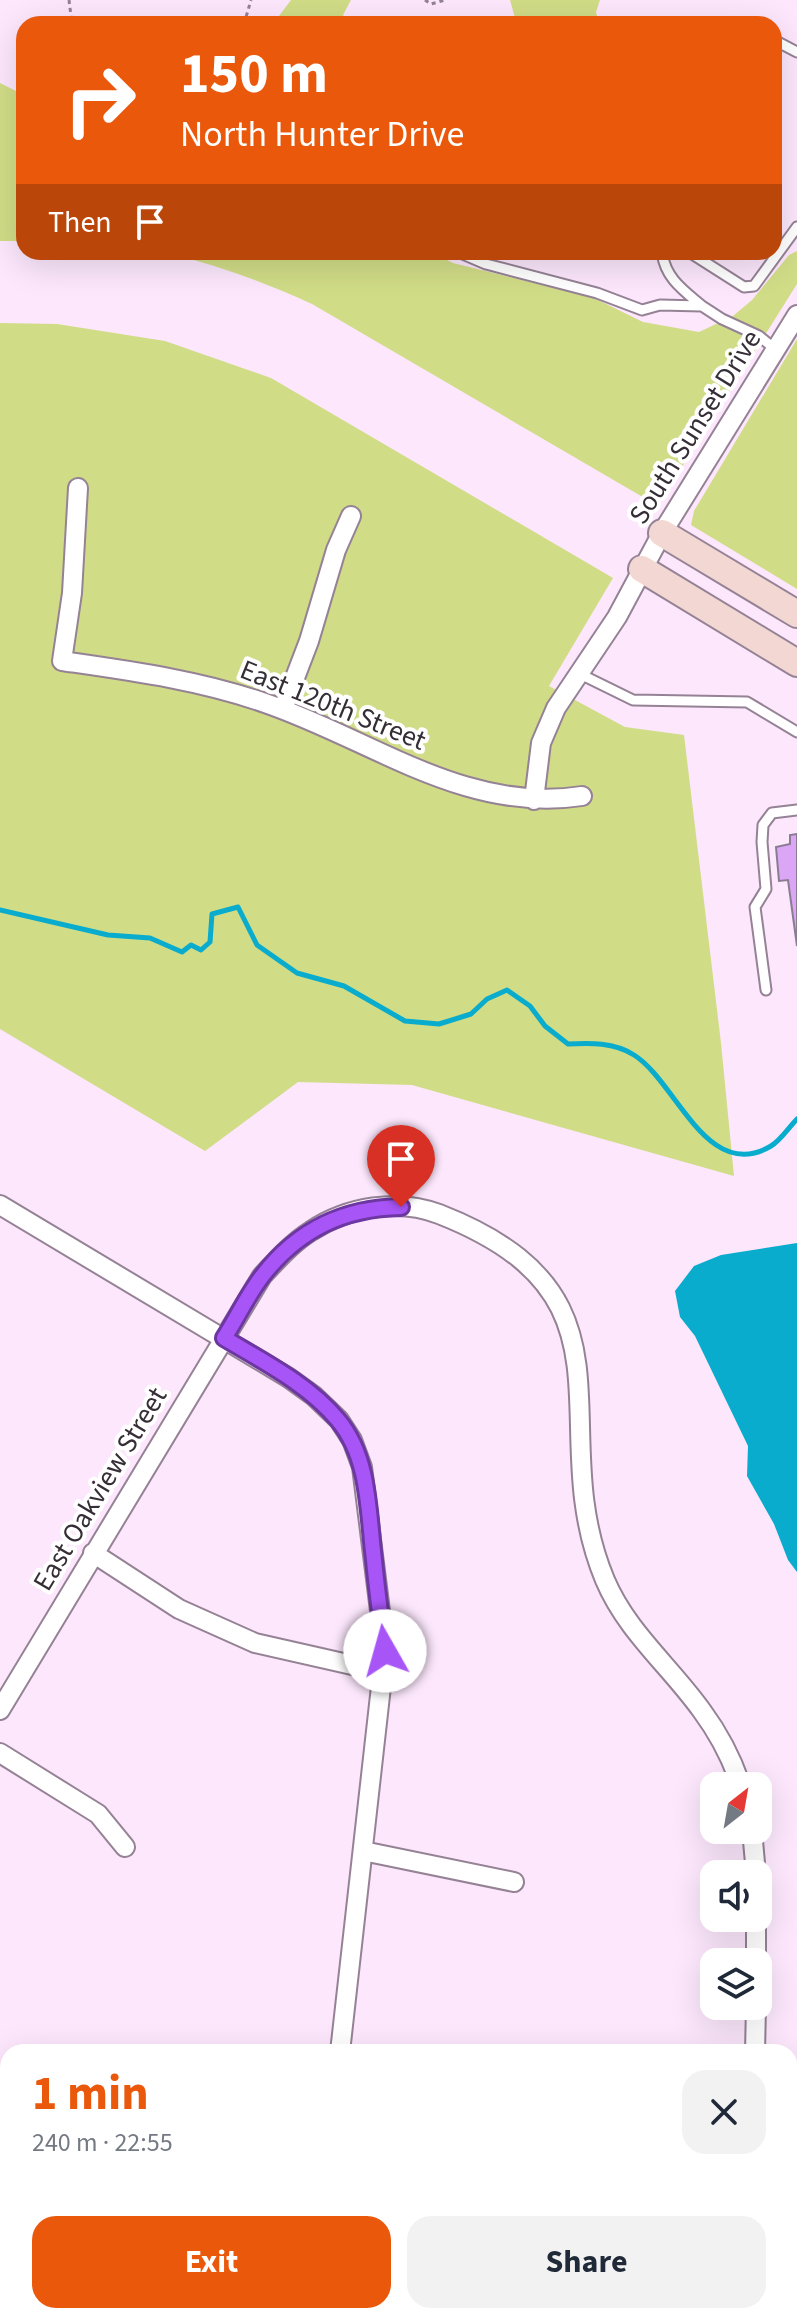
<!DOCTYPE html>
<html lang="en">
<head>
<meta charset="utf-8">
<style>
  body { margin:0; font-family:"Source Sans 3",sans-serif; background:#f2f2f3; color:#1f2937; height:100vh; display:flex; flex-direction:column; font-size:30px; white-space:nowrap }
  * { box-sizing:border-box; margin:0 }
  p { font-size:26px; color:#747a83 }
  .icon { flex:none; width:44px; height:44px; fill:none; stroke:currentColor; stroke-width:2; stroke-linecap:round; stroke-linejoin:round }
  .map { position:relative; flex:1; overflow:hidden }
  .panel { position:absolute; left:0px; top:2044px; width:798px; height:280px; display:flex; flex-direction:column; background:#fff; border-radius:24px 24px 0 0; box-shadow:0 8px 32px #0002 }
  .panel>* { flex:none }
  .hud { position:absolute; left:16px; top:16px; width:766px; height:244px; border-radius:24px; box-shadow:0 8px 32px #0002; background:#ea580c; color:#fff; overflow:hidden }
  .needle { width:52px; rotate:31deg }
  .controls { position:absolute; left:700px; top:1772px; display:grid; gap:16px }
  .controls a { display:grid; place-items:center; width:72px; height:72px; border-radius:16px; background:#fff; box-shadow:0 8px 32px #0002; font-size:40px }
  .pin { position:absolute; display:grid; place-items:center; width:68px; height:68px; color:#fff; margin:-82px -34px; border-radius:50% 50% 50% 0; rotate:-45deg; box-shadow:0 0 8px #0007 }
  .pin .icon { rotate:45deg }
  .me { position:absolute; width:88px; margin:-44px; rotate:353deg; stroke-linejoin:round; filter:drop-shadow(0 0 6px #0008) }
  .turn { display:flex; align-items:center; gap:28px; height:168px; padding:0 32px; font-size:36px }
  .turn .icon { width:104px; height:104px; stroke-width:2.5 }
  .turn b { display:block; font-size:56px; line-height:68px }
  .then { display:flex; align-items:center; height:76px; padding:0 32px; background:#0003; gap:16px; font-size:30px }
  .round { display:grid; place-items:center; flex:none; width:84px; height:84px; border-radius:24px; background:#f2f2f3 }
  .head { display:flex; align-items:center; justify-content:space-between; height:136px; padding:0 32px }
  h1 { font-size:48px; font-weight:700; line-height:60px; color:#ea580c }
  .button { display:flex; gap:16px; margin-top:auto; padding:16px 32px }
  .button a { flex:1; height:92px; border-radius:24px; background:#ea580c; color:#fff; font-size:32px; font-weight:700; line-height:92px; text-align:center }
  .button a+a { background:#f2f2f3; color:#1f2937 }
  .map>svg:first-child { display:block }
  .green { fill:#d1dc87 }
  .water { fill:#09accd }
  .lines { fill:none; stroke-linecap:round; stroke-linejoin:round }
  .stream { stroke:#09accd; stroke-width:5 }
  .building { fill:#daa6f5; stroke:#8a7c92; stroke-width:2 }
  .lane-casing { stroke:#958295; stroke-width:13 }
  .street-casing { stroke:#958295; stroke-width:22 }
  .secondary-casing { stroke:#958295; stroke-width:30 }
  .path { stroke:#918391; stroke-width:3; stroke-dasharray:4 4; stroke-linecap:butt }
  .lane { stroke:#fff; stroke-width:9 }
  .street { stroke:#fff; stroke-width:18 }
  .secondary { stroke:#f3d7d3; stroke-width:26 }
  .route-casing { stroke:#6d37a1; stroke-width:20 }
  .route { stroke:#a855f7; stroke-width:14 }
  .labels { text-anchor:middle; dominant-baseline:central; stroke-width:8; stroke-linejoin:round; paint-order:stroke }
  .street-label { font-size:28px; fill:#362e36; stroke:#fff }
</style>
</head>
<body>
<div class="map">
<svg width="797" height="2324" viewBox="0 0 797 2324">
  <rect width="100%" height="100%" fill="#fce7fc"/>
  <!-- green -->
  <path class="green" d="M291,0h60l-8,15 7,9h-77z
    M510,0h90l-4,12 3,12h-75l-9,-6z
    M0,83l24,12v146h-24z
    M797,251v33l-134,213 -10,6 -341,-199c-48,-22 -97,-40 -149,-52h269l21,11 139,34 51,25 56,10 34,-16 19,-16 37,-45z
    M0,323l57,1 108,17 106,37 342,200 -64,108 76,41 59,8 37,308 13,133 -322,-91 -114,-3 -93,69 -205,-122z
    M797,339v250l-106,-64 3,-14z"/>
  <!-- water -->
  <path class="water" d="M797,1243v329l-9,-12 -14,-36 -27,-48 1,-30 -53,-110 -15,-19 -5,-26 19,-25 27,-11z"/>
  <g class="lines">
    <!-- stream -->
    <path class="stream" d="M0,910l108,25 42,3 32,14 9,-7 10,5 9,-8 2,-28 26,-7 19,38 40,28 47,13 61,35 34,3 32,-10 16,-15 20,-9 23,16 15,20 23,18c22,-1 46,-2 66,11 42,26 73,129 137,91 10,-6 18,-19 26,-27"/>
  </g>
  <!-- building -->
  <path class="building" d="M797,834v112l-9,-66 -9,1 -3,-34 14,-3v-9z"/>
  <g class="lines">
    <!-- lane casing -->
    <g class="lane-casing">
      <path id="lane" d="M728,24h16
        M774,40l23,12
        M458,252l28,12 111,29 45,17 18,-5 42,1 20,13 37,17 16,13
        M662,252c3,26 21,38 40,54
        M689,252l55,35 10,-1 43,-59
        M578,673l55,27 114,2 50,30
        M766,990l-11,-83 11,-18 -4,-47 1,-17 9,-12 25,-3"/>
    </g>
    <!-- street casing -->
    <g class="street-casing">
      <path id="street" d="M78,488l-6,105 -10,68c69,10 137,19 203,42 106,36 200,111 317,93
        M283,709l26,-68 27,-91 15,-34
        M534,800l7,-57 15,-35 61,-91 45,-84 135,-218
        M0,1205l289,173 25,18 25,24 13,20 10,27 23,184 -45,401
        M93,1553l86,56 76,34 128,29
        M0,1710l262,-434c15,-16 30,-33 49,-45 36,-24 87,-33 128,-17 212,83 101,211 166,366 22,52 65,86 97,131 17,23 30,48 39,75
        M0,1753l98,61 27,33
        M752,1830l4,44
        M363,1851l151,31
        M756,1962v-44
        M755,2052l1,-46
        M790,2216l7,22
        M790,2311l7,-1
        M343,2316l1,8
        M286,2324l28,-8
        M693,2324l26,-8"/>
    </g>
    <!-- secondary casing -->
    <g class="secondary-casing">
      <path id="secondary" d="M662,533l135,81
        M642,569l155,94"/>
    </g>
    <!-- path -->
    <path class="path" d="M69,0l3,24
      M425,0l6,4 14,-4
      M244,24l7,-24"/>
    <!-- lane -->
    <use href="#lane" class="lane"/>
    <!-- street -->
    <use href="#street" class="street"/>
    <!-- secondary -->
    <use href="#secondary" class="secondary"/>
  </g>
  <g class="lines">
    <!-- route casing -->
    <g class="route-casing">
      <path id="route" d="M385,1651c-4,-30 -8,-61 -11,-91 -6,-47 -4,-102 -36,-140 -30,-36 -74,-58 -114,-82 13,-20 24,-44 39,-63 36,-46 81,-67 138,-68"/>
    </g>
    <!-- route -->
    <use href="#route" class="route"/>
  </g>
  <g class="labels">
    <!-- street labels -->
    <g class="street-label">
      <text transform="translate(695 427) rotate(-58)">South Sunset Drive</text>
      <text transform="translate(333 705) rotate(22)">East 120th Street</text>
      <text transform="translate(100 1489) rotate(-59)">East Oakview Street</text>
    </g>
  </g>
</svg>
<div class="controls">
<a><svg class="needle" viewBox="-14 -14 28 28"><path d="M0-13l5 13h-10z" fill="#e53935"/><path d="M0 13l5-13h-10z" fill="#747a83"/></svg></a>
<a><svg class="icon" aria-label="sound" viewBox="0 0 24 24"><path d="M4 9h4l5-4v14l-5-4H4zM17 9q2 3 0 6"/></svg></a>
<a><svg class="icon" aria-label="layers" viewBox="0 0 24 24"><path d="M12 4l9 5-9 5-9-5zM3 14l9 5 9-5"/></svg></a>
</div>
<div class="pin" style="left:401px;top:1207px;background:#d93025"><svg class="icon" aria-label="arrive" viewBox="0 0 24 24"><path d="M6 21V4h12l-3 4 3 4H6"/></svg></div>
<svg class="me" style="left:385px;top:1651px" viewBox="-20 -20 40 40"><circle r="19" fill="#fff"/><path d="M0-13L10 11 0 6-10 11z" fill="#a855f7"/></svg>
<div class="hud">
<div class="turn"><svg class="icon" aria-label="right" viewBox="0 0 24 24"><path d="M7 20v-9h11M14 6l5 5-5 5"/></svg><div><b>150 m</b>North Hunter Drive</div></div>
<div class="then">Then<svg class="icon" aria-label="arrive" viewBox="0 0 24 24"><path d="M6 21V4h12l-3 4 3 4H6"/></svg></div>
</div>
<section class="panel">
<div class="head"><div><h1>1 min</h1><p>240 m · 22:55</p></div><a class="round"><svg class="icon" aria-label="close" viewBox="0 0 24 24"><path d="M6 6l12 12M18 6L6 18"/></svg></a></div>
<div class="button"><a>Exit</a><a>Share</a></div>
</section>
</div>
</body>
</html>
